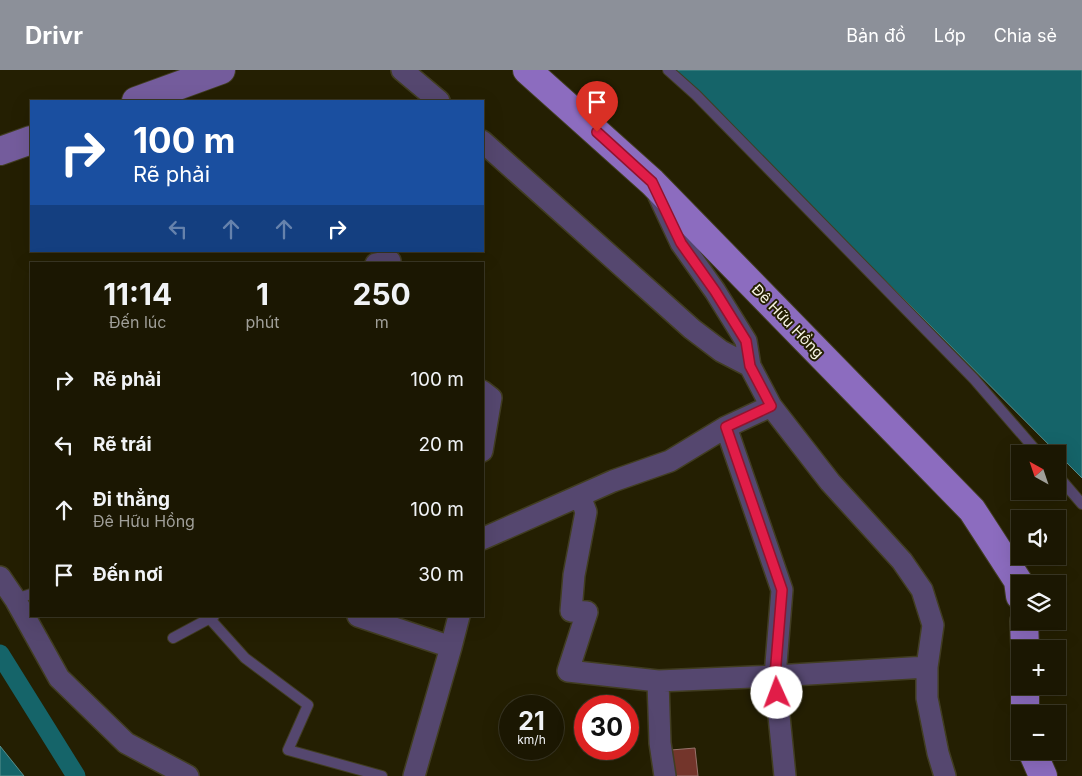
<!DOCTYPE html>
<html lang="vi">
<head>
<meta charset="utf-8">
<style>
  body { margin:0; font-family:Inter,sans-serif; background:#282411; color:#f1f3f6; height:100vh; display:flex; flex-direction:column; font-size:19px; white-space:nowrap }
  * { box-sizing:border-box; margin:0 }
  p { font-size:16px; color:#a09f99 }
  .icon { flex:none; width:28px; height:28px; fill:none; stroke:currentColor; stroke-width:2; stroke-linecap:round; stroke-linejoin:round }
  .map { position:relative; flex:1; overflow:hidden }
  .panel { position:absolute; left:30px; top:192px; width:454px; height:355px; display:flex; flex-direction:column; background:#1b1702; border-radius:0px; box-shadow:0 5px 20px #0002,0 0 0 1px #393624 }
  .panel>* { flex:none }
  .banner { position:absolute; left:30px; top:30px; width:454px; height:152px; border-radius:0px; box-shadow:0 5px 20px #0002,0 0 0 1px #393624; background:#1a4fa0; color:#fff; overflow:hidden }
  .needle { width:32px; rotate:320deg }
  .buttons { position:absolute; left:1011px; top:375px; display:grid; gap:10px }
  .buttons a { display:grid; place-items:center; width:55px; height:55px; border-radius:0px; background:#1b1702; box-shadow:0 5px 20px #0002,0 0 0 1px #393624; font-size:25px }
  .speed { position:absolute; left:499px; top:625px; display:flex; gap:10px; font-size:25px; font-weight:700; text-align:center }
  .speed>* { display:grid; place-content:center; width:65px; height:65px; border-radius:50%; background:#1b1702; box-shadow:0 5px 20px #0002,0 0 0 1px #393624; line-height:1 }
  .speed small { font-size:12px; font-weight:400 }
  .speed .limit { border:8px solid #d22; background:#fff; color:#111 }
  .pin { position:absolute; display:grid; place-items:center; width:42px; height:42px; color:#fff; margin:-51px -21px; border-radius:50% 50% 50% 0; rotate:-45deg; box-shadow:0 0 5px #0007 }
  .pin .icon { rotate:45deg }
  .me { position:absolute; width:55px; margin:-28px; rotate:358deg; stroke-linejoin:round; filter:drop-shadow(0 0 4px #0008) }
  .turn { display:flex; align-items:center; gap:18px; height:105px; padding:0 20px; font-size:22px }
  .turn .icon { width:65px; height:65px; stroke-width:2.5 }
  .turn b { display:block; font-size:35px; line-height:42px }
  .lanes { display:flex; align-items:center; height:48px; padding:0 20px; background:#0003; justify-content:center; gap:25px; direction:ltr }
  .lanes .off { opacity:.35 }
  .eta { display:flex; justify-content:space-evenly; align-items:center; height:85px; text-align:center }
  .eta b { font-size:30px; font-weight:700; line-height:35px }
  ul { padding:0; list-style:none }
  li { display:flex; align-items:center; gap:15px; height:65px; padding:0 20px }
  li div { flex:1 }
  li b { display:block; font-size:19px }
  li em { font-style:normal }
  header { display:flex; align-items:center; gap:30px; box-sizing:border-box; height:70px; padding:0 25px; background:#8c9099; color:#fff }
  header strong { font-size:24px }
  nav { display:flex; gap:28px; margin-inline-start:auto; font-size:18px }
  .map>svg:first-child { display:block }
  .water { fill:#156469; stroke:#588f8d }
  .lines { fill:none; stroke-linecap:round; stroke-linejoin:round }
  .canal { stroke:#156469; stroke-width:19 }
  .building { fill:#73352b; stroke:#97736c }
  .lane-casing { stroke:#413d21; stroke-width:12 }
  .street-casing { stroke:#413d21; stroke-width:24 }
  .secondary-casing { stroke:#413d21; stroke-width:30 }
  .primary-casing { stroke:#413d21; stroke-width:30 }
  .lane { stroke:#55476f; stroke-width:10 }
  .street { stroke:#55476f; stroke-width:21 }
  .secondary { stroke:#745c9c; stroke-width:28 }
  .primary { stroke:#8c6cbf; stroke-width:28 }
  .route-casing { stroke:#92132f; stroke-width:12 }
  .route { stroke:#e11d48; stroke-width:9 }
  .labels { text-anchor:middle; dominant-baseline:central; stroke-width:4; stroke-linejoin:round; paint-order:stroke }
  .street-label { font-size:15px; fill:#f6f3e2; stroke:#241f02 }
</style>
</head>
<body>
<header>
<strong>Drivr</strong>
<nav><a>Bản đồ</a><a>Lớp</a><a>Chia sẻ</a></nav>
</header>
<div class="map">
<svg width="1082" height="706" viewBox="0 0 1082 706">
  <rect width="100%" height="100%" fill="#241f02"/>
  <!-- water -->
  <path class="water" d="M676,0h406v408z
    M0,676l24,30h-24z"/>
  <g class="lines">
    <!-- canal -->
    <path class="canal" d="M0,584l76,122"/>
  </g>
  <!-- building -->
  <path class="building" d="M695,678l3,28h-24l-3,-26z"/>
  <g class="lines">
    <!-- lane casing -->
    <g class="lane-casing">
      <path id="lane" d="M668,0l28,25 278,284 65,75
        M1058,406l24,28
        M15,529l16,-5
        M210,549l35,39 63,47 -20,45 94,26
        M173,568l41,-22"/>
    </g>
    <!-- street casing -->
    <g class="street-casing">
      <path id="street" d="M402,0l37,31
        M482,71l210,188 29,22 29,15 21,40 59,76 72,79 20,29 11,35 -6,42v31l11,55 7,23
        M659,126l22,47 34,48 31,50 4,25
        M376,194l14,-3
        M482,321l9,7 -9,53
        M726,357l56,163 -7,86 10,100
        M580,426l6,16 -12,63 -3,36 16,1 -19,59 90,10 117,-5 152,-9
        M482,469l131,-58 57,-20 56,-34 45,-21
        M0,507l15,22 44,79 67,65 62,33
        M358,546l93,31
        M658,611l2,62 5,33
        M414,706l37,-129 8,-31"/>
    </g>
    <!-- secondary casing -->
    <g class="secondary-casing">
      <path id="secondary" d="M136,31l85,-31
        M0,81l31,-11"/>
    </g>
    <!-- primary casing -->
    <g class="primary-casing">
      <path id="primary" d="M527,0l125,112 320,328 46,71 2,15
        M1024,551l1,28
        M1025,644v-28
        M1032,681l11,25"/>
    </g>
    <!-- lane -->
    <use href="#lane" class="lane"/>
    <!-- street -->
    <use href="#street" class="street"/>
    <!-- secondary -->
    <use href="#secondary" class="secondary"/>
    <!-- primary -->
    <use href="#primary" class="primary"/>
  </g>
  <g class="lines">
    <!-- route casing -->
    <g class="route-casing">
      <path id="route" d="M597,62l55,50 29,61 34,48 31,50 4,25 21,40 -45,21 56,163 -7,86 2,17"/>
    </g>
    <!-- route -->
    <use href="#route" class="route"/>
  </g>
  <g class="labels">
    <!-- street labels -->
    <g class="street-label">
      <text transform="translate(788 251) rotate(46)">Đê Hữu Hồng</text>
    </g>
  </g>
</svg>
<div class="buttons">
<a><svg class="needle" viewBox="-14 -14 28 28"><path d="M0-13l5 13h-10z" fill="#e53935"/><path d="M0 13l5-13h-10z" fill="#a09f99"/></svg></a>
<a><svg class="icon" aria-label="sound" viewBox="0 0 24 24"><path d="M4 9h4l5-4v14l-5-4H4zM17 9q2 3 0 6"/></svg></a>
<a><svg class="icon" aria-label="layers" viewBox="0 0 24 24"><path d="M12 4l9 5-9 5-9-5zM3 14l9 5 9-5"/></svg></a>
<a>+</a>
<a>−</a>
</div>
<div class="speed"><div>21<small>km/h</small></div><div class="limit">30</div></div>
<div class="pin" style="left:597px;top:62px;background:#d93025"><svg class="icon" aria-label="arrive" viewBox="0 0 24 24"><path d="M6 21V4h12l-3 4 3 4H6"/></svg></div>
<svg class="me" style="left:777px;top:623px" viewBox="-20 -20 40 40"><circle r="19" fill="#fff"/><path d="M0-13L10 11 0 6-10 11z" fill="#e11d48"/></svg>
<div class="banner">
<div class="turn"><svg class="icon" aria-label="right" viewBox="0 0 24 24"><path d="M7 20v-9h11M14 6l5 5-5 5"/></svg><div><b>100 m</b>Rẽ phải</div></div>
<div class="lanes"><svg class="icon off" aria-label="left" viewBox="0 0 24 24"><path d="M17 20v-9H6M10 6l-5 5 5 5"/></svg><svg class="icon off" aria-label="ahead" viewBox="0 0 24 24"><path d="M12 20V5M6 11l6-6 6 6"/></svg><svg class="icon off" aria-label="ahead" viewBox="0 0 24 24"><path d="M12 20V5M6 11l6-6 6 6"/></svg><svg class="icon" aria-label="right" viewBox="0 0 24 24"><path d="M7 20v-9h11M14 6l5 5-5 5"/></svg></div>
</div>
<section class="panel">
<div class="eta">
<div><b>11:14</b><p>Đến lúc</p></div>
<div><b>1</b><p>phút</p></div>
<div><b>250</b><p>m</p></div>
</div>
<ul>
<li><svg class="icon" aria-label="right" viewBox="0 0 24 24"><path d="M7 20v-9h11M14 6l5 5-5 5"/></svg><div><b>Rẽ phải</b></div><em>100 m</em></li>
<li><svg class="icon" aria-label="left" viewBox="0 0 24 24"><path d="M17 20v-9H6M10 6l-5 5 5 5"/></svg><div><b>Rẽ trái</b></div><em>20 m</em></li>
<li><svg class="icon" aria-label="ahead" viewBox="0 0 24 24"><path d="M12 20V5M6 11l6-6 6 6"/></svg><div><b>Đi thẳng</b><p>Đê Hữu Hồng</p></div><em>100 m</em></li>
<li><svg class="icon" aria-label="arrive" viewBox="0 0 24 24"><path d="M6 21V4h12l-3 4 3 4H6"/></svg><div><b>Đến nơi</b></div><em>30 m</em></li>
</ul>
</section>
</div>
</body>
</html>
